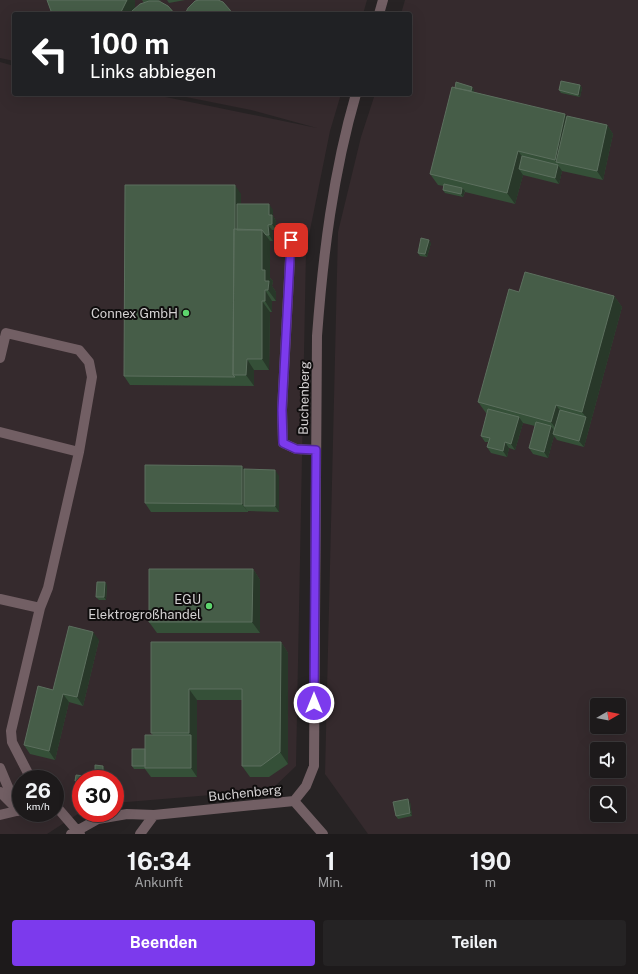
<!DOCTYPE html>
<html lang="de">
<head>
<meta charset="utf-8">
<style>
  body { margin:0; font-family:"Public Sans",sans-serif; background:#252324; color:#f1f3f6; height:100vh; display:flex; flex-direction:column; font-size:15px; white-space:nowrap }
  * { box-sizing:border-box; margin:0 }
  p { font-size:13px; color:#a0a1a3 }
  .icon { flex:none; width:22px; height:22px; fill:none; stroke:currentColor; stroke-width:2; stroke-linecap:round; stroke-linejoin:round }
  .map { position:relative; height:834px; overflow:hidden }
  .panel { display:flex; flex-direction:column; background:#1d1a1b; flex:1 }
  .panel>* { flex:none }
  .top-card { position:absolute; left:12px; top:12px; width:400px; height:84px; border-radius:4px; box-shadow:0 4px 16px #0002,0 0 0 1px #3b383a; background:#202124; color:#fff; overflow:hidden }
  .needle { width:26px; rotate:81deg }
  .tools { position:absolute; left:590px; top:698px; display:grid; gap:8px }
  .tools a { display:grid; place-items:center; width:36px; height:36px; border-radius:4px; background:#1d1a1b; box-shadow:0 4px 16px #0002,0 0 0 1px #3b383a; font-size:20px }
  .speed { position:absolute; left:12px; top:770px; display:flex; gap:8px; font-size:20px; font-weight:700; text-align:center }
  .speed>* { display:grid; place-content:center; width:52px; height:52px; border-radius:50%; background:#1d1a1b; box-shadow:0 4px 16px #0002,0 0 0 1px #3b383a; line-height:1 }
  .speed small { font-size:10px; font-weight:400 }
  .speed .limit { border:6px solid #d22; background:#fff; color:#111 }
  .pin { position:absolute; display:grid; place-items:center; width:34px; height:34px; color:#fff; margin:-17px; border-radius:8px; box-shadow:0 2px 6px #0006 }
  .me { position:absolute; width:44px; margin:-22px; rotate:0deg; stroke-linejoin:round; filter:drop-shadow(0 0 3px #0008) }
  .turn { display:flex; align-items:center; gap:14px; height:84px; padding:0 12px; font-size:18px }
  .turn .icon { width:52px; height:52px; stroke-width:2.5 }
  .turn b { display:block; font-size:28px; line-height:34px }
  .eta { display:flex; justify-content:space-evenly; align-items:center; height:68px; text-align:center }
  .eta b { font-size:24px; font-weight:700; line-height:28px }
  .action { display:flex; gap:8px; margin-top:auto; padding:8px 12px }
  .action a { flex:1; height:46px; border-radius:4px; background:#7c3aed; color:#fff; font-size:16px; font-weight:700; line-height:46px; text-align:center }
  .action a+a { background:#252324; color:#f1f3f6 }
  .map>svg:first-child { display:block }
  .built { fill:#352a2d; fill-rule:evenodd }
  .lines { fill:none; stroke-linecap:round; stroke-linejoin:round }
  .minor { stroke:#725f64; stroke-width:10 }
  .wall { fill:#355038 }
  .shaded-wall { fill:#283829 }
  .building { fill:#465d48; stroke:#5c6f5e }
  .route-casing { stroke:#51269a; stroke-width:10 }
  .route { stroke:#7c3aed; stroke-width:7 }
  .poi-dot { fill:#5dd56d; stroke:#0f0d0d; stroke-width:1.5 }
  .labels { text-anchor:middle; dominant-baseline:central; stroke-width:4; stroke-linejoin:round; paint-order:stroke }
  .poi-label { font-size:13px; fill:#d3d0d1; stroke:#0f0d0d; text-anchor:end }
  .street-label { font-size:13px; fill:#d3d0d1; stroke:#0f0d0d }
</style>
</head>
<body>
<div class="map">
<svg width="638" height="834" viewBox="0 0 638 834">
  <rect width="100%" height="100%" fill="#272324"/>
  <!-- built -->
  <path class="built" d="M0,0h367l-4,14h-349v47l-14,-3z
    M405,0h233v834h-270l-43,-60 13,-542 23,-95 14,-43h35v-80h-9zM597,705h22v22h-22zM597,749h22v22h-22zM597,793h22v22h-22z
    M0,62l14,4v28h137l166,34 -66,-18 -80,-16h170l-11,37 -24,119 -10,516 -25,24 -156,13v-24h-34v33l-34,22h-47zM21,779h34v34h-34z"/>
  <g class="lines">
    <!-- minor -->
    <path class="minor" d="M379,14l4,-14
      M291,240l-9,170 1,33 13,6 20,1
      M0,358l6,-25 73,17 10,12 3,15 -13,75 -31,136 -8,20 -29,123 1,11 19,37
      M0,432l79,20
      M0,599l40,9
      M0,768l18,43
      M0,792l14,14
      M294,801l29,33
      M55,805l25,29
      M0,815l21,-5
      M71,834l27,-15 29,-5 27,1 140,-14 12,-15 8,-20 3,-430c6,-81 16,-163 39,-242
      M140,834l14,-19"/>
  </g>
  <!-- wall -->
  <path class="wall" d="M47,0h88v9l9,-6 -2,-3h20l-5,1 11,5 7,8h-122l-2,-3z
    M167,0h18l-16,3z
    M580,85l2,3 -2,9 -19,-4 -2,-3z
    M472,87l2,3v2l93,24 40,9 6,9 -10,46 -41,-9 -3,13 -36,-9 -8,29 -50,-12 -2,5 -18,-4 -2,-3 1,-4 -6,-1 -8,-11 25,-86z
    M241,194v10l32,6v6l3,5v9h-4l1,11h-3v37l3,3 -1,5 4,6v9h-4v11h-2l-1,58h-15v16l-124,-1 -6,-9z
    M431,243l-4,14 -7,-1 -2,-3z
    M519,292l95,4 8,11 -38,140 -27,-7 -3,-4 -6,22 -15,-4 -4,-6 6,-22 -12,-3 -8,27 -6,-2 -2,9 -16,-4 -4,-6 1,-5h-3l-4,-6 6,-23h-1l-8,-11z
    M244,469l35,7v36l-31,-1v1h-97l-6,-9z
    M253,569l7,11v53h-103l-8,-11z
    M107,585l-1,15h-7l-3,-3z
    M99,640l-16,66 -14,-4 -14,58 -25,-6 -6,-9 29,-55z
    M151,642h130l7,11v111l-19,13h-19l-8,-11v-66h-45v77h-46l-6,-8h-11l-2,-3 13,-17 8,-14 -2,-2z
    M84,776l2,3h-5v5h-4l-2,-3z
    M410,802l2,14 -14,3 -2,-3z"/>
  <!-- shaded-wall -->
  <path class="shaded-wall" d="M127,0h8v10l-2,4h-13z
    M580,85l2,3 -2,9 -2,-2z
    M472,87l2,3 -2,11 -2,-3z
    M565,114l8,11 -17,37 -1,-2z
    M607,125l6,9 -10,46 -6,-9z
    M518,151l8,11 -7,7 4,6 -8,29 -8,-11z
    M558,165l4,6 -3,13 -4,-6z
    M235,185l6,9v41l-6,140z
    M462,188l3,3 -2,6 -2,-3z
    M269,204l4,6v6l3,5v9l-4,-6 -3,-9z
    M268,225l4,5 1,11 -4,-6z
    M262,230l8,11v37l3,3 -1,5 4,6v9l-8,-11 -3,-9 -3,-11z
    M429,240l2,3 -4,14 -2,-3z
    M265,290l7,11v11l-7,-11z
    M614,296l8,11 -38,140 -5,-6 7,-24 -4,-5z
    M262,301l8,11 -1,58 -7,-11z
    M247,359l7,11v16l-8,-11z
    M556,405l8,11 -5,17 -8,-11z
    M519,417l4,6 -8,27 -4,-6z
    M551,426l4,6 -2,2 1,2 -6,22 -4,-6z
    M505,442l4,6 -2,9 -4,-6z
    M242,466l6,8 -4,32 4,6 -6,-8z
    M275,470l4,6v36l-4,-6z
    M253,569l7,11v53l-8,-11z
    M105,582l2,3 -1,15 -2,-3z
    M93,632l6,8 -16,66 -6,-9z
    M281,642l7,11v111l-8,-12z
    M189,689l8,11v77l-6,-9v-32l-2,-3z
    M63,694l6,8 -14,58 -6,-9z
    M103,766l2,3v10h-2z
    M408,799l2,3 2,14 -2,-3z"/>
  <!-- building -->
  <path class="building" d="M47,0h80l-7,14h-66l-3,-3z
    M199,0h19l5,2 7,8 2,4h-47l3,-6 7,-7z
    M149,1h10l9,5 7,8h-44l1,-3 8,-7z
    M561,81l19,4 -2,10 -19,-5z
    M456,82l16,5 -1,4 -16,-3z
    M452,87l113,27 -10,46 -37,-9 -11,42 -77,-19z
    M567,116l40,9 -10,46 -41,-9z
    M522,156l36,9 -3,13 -36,-9z
    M444,184l18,4 -1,6 -18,-4z
    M125,185h110v44h-1l-1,146 2,2 -111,-1z
    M237,204h32v11h3v9l-4,1 1,10h-3l-4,-5h-25z
    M234,229l28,1v40h3v11h4l-1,9h-3v11h-3v58h-15l-1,16h-13z
    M421,238l8,2 -4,14 -7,-1z
    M525,272l89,24 -32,116 -26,-7 -5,17 -73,-20 31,-113 10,3z
    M488,409l31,8 -8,27 -6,-2 -2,9 -16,-4 3,-9 -9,-2z
    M560,410l26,7 -7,24 -26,-7z
    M536,422l15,4 -7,26 -15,-4z
    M145,465l97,1v38l-97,-1z
    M244,469l31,1v36h-31z
    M149,569h104l-1,53h-103z
    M97,582h8l-1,15h-8z
    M69,626l24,6 -16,65 -14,-3 -14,57 -25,-6 14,-59 15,4z
    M151,642h130l-1,110 -19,14h-19v-77h-53v44h-38z
    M145,735h46v33h-46z
    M132,749h13v17h-13z
    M95,765l8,1v13h-8z
    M76,775l8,1 -1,3h-2v2h-6z
    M408,799l2,14 -14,3 -3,-14z"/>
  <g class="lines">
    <!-- route casing -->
    <g class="route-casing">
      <path id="route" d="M291,240l-9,170 1,33 13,6 20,1 -2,253"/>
    </g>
    <!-- route -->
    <use href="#route" class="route"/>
  </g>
  <!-- markers -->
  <g class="poi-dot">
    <circle cx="186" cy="313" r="4"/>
    <circle cx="209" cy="606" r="4"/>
  </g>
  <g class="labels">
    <!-- poi labels -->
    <g class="poi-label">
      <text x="178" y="313">Connex GmbH</text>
      <text x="201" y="599">EGU<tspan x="201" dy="15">Elektrogroßhandel</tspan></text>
    </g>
    <!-- street labels -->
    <g class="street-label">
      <text transform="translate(304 398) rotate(-89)">Buchenberg</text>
      <text transform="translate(245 793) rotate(-6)">Buchenberg</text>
    </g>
  </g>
</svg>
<div class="tools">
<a><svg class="needle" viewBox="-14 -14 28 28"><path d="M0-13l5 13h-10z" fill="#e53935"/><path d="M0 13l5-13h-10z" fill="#a0a1a3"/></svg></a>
<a><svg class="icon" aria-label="sound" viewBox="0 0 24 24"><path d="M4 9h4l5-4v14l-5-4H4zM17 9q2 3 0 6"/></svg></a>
<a><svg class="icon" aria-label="search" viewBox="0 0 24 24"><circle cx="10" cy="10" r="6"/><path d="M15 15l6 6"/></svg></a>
</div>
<div class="speed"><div>26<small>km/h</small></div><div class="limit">30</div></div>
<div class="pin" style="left:291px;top:240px;background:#d93025"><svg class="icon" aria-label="arrive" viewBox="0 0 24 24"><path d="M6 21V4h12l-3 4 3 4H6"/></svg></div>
<svg class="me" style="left:314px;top:703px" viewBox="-20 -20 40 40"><circle r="17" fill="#7c3aed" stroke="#fff" stroke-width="3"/><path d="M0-11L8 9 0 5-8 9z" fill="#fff"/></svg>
<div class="top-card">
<div class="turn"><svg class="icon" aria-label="left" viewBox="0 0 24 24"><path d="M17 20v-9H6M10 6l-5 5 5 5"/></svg><div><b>100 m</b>Links abbiegen</div></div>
</div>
</div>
<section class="panel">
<div class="eta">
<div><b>16:34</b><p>Ankunft</p></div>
<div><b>1</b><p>Min.</p></div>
<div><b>190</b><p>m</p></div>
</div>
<div class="action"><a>Beenden</a><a>Teilen</a></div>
</section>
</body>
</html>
